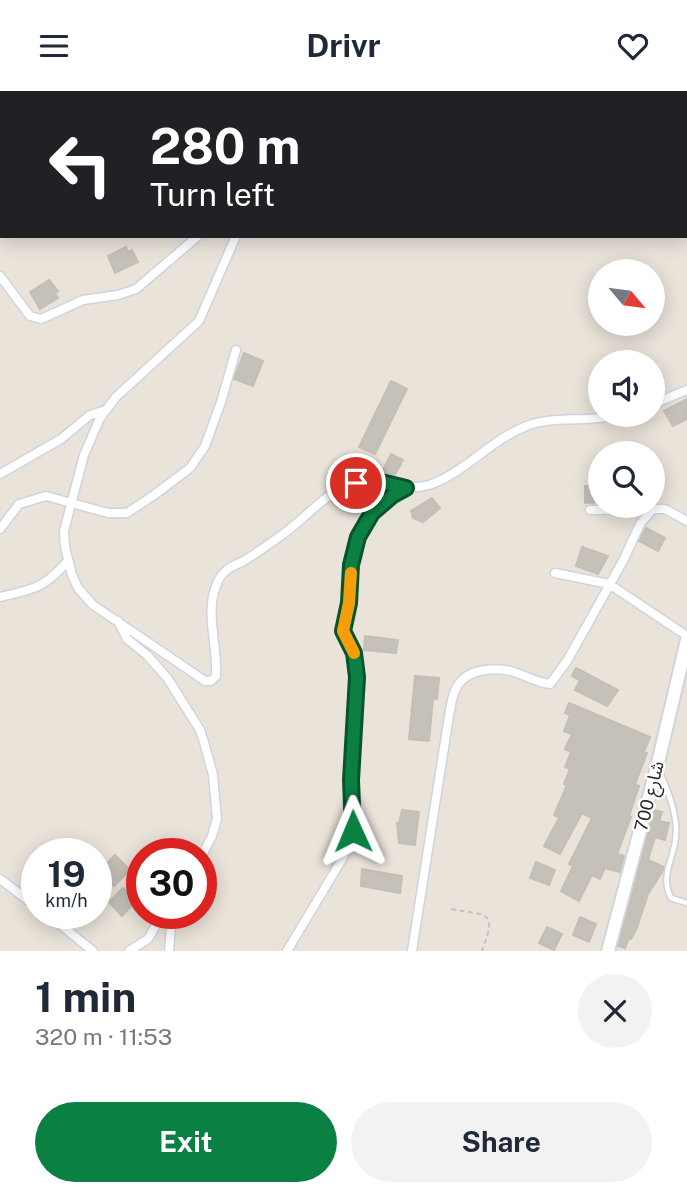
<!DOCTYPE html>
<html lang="en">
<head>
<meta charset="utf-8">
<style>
  body { margin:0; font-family:"Public Sans","Noto Sans Arabic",sans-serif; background:#f2f2f3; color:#1f2937; height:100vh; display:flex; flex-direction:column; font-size:26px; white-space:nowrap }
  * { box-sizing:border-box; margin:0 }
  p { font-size:23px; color:#747a83 }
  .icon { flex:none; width:38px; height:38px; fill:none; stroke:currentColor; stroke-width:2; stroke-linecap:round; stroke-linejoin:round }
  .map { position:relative; height:860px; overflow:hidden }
  .sheet { display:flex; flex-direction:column; background:#fff; flex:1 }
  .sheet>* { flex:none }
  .banner { position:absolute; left:0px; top:0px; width:688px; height:147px; box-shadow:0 4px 18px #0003; background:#202124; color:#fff; overflow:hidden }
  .needle { width:46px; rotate:119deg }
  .tools { position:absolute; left:588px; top:168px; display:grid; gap:14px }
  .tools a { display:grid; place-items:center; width:77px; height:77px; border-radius:50%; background:#fff; box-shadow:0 4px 18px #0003; font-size:35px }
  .speed { position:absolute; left:21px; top:747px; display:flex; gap:14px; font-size:35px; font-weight:700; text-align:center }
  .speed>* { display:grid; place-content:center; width:91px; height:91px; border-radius:50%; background:#fff; box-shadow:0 4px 18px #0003; line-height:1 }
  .speed small { font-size:18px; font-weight:400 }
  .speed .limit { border:10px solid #d22; background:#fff; color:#111 }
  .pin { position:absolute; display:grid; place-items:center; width:60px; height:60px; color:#fff; margin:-30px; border:4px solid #fff; border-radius:50%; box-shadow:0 2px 7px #0007 }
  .me { position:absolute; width:77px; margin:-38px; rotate:359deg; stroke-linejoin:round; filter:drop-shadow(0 0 5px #0008) }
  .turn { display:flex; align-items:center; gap:24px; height:147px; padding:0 35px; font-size:32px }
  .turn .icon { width:91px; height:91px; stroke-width:2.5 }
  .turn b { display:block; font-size:49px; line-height:60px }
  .round { display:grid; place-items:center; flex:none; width:74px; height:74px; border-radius:37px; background:#f2f2f3 }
  .overview { display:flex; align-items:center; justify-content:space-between; height:119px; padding:0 35px }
  h1 { font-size:42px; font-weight:700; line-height:52px }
  .cta { display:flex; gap:14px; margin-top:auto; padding:14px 35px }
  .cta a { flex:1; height:80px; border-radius:42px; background:#0b8043; color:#fff; font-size:28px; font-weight:700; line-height:80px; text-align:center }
  .cta a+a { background:#f2f2f3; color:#1f2937 }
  header { display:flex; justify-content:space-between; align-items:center; height:91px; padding:0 35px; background:#fff; font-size:32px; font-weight:700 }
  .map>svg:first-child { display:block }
  .building { fill:#c5c1b9; stroke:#c4bfb4; stroke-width:2 }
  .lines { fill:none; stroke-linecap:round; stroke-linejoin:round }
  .lane-casing { stroke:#d0d3e0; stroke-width:8 }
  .street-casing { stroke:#d0d3e0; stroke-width:11 }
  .secondary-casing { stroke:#d0d3e0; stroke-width:16 }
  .path { stroke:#c3c3c3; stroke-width:2; stroke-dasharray:5 3.5; stroke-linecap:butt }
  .lane { stroke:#fff; stroke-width:4.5 }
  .street { stroke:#fff; stroke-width:8 }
  .secondary { stroke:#fff; stroke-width:12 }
  .route-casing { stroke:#07532c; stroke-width:18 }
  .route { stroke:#0b8043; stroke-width:12 }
  .slow { stroke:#f59e0b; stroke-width:12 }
  .labels { text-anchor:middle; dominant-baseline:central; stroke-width:5; stroke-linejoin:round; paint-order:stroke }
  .street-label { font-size:18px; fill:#282828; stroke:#fff }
</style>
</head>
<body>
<header><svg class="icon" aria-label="menu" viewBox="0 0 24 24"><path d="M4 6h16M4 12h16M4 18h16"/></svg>Drivr<svg class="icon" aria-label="heart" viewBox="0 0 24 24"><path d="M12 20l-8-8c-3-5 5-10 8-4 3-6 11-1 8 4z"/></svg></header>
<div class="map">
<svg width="687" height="860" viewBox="0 0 687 860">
  <rect width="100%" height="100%" fill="#e9e3da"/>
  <!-- building -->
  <path class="building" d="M126,156l2,5 4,-2 6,12 -23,11 -7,-17z
    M49,189l9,11 -3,2 3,5 -18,11 -10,-17z
    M244,262l19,8 -10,25 -19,-7z
    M391,290l16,8 -32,65 -16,-7z
    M687,308v20l-14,7 -9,-15z
    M391,363l12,6 -10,18 -11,-6z
    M585,395h15v16l-15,1z
    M432,407l8,10 -17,14 -10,-4 -2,-7z
    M646,437l19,10 -7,13 -19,-10z
    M582,456l26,9 -10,18 -22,-8z
    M365,545l33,4 -2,13 -32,-3z
    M576,577l42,22 -11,16 -32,-16 5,-10 -8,-4z
    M415,585l24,2 -2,21 -4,-1 -4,43 -20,-2z
    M569,612l81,34 -6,15 3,1 -12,31 4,2 -10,30 2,1 -14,37 7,2 -4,16 -15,-4 -5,11 -8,-4 -13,26 -18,-10 12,-25 -4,-2 23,-46 -10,-5 -22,41 -16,-8 15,-28 -5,-3 13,-30 -3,-1 6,-15 -5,-2 6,-15 -6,-3 7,-15 -8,-3 6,-16 -5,-2z
    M402,719l17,2 -4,33 -16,-2 -2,-20h2z
    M654,719l8,2 -3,9 10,2 -4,17 -10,-3 -7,23 16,7 -2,5 -14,22 -12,36 -5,9 -2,-1 -4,10 -7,-2z
    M115,764l15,15 -16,16 -15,-15z
    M536,771l19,8 -6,15 -19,-7z
    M362,778l40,7 -2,17 -39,-7z
    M123,797l13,13 -14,15 -13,-14z
    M580,826l16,7 -7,18 -16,-7z
    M547,836l15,7 -8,16 -15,-7z"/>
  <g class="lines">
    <!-- lane casing -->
    <g class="lane-casing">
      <path id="lane" d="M659,680c9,19 18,42 17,63 -1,24 -17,41 -5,64l16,5"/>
    </g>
    <!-- street casing -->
    <g class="street-casing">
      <path id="street" d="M686,39l1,-1
        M236,145l-37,85 -83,76 -16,21 -16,37 -20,76 1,16 7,28 6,13 15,17 112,76h6l5,-5c2,-29 -11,-62 0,-90 2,-7 7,-13 12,-17 4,-3 9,-5 14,-7 15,-9 30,-20 44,-30 23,-17 41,-42 69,-48 26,-7 49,9 74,1 35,-12 61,-44 95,-58 26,-12 63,-4 94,-12
        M0,185l30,40 11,3 42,-19 35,-5 18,-6 62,-53
        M653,313l34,-14
        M0,383l61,-35 29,-24 16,-5
        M590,419l63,-1
        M0,438l19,-25 27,-8 62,17h19l27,-18 36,-27 15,-22 16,-44 15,-52
        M555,482l54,11 78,52
        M0,506c34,-8 43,-8 68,-36
        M118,530l9,18 20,16 21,24 32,51 4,12 9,33 4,44 -5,17 -11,21
        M0,788l37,28
        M46,822l47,38
        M129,860l19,-12 15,-26
        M169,860l3,-38
        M287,860l54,-90c17,-31 10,-51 10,-83 1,-34 8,-68 6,-102 -1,-8 -1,-18 -5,-26 -2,-6 -9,-12 -9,-19 -1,-10 5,-21 6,-31 6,-53 4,-83 57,-112
        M412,860l37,-235c2,-10 3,-23 9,-31 11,-17 39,-18 56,-13 12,4 24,11 36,12l17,-23 57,-102 16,-35 13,-15h12l22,12"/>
    </g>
    <!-- secondary casing -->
    <g class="secondary-casing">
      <path id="secondary" d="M608,860l49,-184 30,-127"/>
    </g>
    <!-- path -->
    <path class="path" d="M451,818c38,7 46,1 31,42"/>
    <!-- lane -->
    <use href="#lane" class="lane"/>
    <!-- street -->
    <use href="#street" class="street"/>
    <!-- secondary -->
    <use href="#secondary" class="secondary"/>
  </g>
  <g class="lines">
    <!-- route casing -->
    <g class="route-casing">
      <path id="route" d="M353,740l-2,-51 6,-103 -3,-24 -11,-22 6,-28 2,-38 7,-28 14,-24 21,-18 13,-7 -25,-6 -25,1"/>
    </g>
    <!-- route -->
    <use href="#route" class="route"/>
    <!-- slow -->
    <path class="slow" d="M351,482l-2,30 -6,28 11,22"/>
  </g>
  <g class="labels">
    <!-- street labels -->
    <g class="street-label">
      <text transform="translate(649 705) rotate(-76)">شارع 700</text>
    </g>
  </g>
</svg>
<div class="tools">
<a><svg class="needle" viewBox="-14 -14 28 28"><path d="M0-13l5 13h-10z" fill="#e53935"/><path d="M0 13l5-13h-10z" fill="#747a83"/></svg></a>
<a><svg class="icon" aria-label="sound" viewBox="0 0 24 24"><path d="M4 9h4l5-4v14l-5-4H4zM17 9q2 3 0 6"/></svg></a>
<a><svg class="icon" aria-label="search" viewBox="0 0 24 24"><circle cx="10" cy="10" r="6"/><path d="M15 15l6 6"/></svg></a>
</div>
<div class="speed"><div>19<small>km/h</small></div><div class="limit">30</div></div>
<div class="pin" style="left:356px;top:392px;background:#d93025"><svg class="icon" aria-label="arrive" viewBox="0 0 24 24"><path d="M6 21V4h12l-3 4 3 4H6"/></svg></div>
<svg class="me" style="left:353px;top:740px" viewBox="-20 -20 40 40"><path d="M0-17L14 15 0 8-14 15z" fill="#0b8043" stroke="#fff" stroke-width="4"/></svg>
<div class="banner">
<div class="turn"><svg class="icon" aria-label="left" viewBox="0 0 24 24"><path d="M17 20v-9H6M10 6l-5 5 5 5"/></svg><div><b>280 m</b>Turn left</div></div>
</div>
</div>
<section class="sheet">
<div class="overview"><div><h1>1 min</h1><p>320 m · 11:53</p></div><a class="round"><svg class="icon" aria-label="close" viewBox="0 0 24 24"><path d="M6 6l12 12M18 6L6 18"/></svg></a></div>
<div class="cta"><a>Exit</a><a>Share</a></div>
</section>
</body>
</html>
